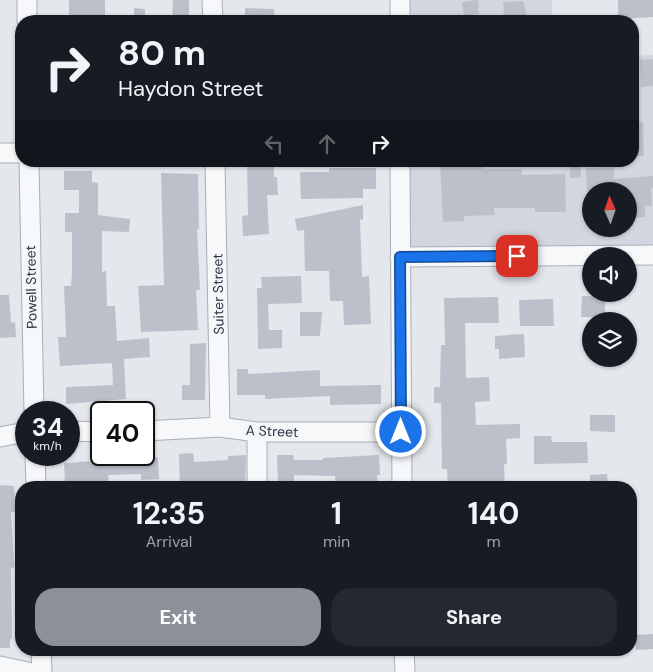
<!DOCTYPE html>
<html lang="en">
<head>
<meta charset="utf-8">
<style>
  body { margin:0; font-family:"DM Sans",sans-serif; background:#242831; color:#f1f3f6; height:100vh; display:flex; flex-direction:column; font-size:19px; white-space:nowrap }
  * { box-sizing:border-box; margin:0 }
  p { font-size:16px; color:#9ea1a6 }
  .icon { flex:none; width:28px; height:28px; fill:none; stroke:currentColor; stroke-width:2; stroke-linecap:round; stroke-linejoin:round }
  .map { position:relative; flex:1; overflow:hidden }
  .panel { position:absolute; left:15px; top:481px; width:622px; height:175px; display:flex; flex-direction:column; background:#171b24; border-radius:20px; box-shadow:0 1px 4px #0004 }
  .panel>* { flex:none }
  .banner { position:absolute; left:15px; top:15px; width:624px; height:152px; border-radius:20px; box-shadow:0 1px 4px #0004; background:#171b24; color:#f1f3f6; overflow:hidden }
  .needle { width:32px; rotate:358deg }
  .buttons { position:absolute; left:582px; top:182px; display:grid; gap:10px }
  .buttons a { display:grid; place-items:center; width:55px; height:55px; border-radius:50%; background:#171b24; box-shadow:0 1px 4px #0004; font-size:25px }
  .speed { position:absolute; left:15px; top:401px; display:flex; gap:10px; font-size:25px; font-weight:700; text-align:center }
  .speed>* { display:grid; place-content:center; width:65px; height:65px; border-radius:50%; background:#171b24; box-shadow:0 1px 4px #0004; line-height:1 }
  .speed small { font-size:12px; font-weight:400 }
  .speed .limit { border:2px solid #111; border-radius:8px; background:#fff; color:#111 }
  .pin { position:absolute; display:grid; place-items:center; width:42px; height:42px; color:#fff; margin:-21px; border-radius:10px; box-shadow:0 2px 8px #0006 }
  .me { position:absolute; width:55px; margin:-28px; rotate:0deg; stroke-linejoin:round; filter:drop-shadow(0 0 4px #0008) }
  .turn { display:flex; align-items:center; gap:18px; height:105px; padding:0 20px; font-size:22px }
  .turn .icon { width:65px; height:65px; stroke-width:2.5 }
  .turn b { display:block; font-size:35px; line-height:42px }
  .lanes { display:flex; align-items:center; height:48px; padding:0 20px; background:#0003; justify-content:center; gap:25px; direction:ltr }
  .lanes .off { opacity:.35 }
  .eta { display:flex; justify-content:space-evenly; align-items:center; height:85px; text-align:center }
  .eta b { font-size:30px; font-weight:700; line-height:35px }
  .action { display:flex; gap:10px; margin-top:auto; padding:10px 20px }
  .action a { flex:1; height:58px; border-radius:20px; background:#8c9099; color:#fff; font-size:20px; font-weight:700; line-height:58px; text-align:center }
  .action a+a { background:#242831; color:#f1f3f6 }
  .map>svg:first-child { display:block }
  .built { fill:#d2d6de; fill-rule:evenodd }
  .building { fill:#bbc0ca }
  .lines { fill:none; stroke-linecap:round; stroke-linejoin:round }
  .minor-casing { stroke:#a9aeb7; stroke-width:21 }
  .minor { stroke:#f7f8fa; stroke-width:19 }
  .route-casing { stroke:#114b97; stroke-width:12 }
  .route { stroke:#1a73e8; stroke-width:9 }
  .labels { text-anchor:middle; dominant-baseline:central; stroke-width:4; stroke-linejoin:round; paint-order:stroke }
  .street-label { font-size:14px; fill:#2b3445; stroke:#f4f6f9 }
</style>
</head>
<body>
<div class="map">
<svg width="653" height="672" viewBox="0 0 653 672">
  <rect width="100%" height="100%" fill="#e4e7ec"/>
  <!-- built -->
  <path class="built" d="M400,0h152v21h-152z
    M653,55v200l-253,2v-96h232l1,-105zM591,191h38v38h-38z"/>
  <!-- building -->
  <path class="building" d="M69,0h36v21h-36z
    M173,0h16v21h-17z
    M478,0l1,14 -15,2 -2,-14z
    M618,0h35v17l-35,2z
    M523,1l4,15h-23l-1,-14z
    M134,8l11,1v12h-11z
    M245,8l29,1v12h-29z
    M653,59v27l-12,1 -1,-27z
    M632,122h11l1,34h-12z
    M247,161h27v16h3l1,18h-11l2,39 -26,2 -1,-20 6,-1z
    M440,161h42v8h40v6l43,-1 1,38h-31v-4h-41l1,7 -31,1v5l-21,1z
    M581,162v15l-11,1v-15z
    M614,167v12l39,-3v12h-2l1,18h-7v11l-16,1v-27h-42l-1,-23z
    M329,168h47v21h-13v9l-62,1 -1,-27h29z
    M64,171h28v11l6,1v32l32,4 -1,13 -27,-1v41l4,-1 1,35h8l2,35 32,-3 1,19 -26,2 2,40 -60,5v-17l47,-2 -1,-22 -52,3 -2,-29h8l-2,-51h7l1,-14v-40h-7v-19h14v-23h-15z
    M161,173l37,1 1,55h-2l3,61h-4l2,40 -57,2 -3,-46 26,-1z
    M363,205v15l-3,-1 2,58 7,-1 2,48 -27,1 -1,-24h-13l-1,-30h-24l-1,-41 -7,1 -2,-12z
    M301,276l1,27 -34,1 1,26h13v18l-24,1 -1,-61h5l-1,-11z
    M0,295h9l2,28 4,-1 1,15 -16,1z
    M582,296l23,1v20h-24z
    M498,297l1,26h-34l1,55 23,-1 1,24 -15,1 1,23 44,-1v14l-14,1 1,25h-3l1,24h-57l-1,-19h-5l-1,-66h-7v-16h6l1,-42h4l-1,-47z
    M553,299l1,27h-34l-1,-26z
    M300,312h22l-2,24h-20z
    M524,334l1,23 -26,2v-10h-4v-13z
    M206,343l-1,57h-23v-15h8v-41z
    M237,369h11v5l72,-4v16l61,-1v19l-51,1v-9l-65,3v-4h-28z
    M590,415h25v17l-25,-1z
    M534,436h17l1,6h35l1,21 -54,1z
    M193,453l1,9 34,-2v-4l18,-1 -1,33h-65l-1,-34z
    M277,455h16l1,5h29v-2l56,-3 1,20h-3l1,13h-42l-1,-12 -41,-1v8h-16z
    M158,457l1,22 -18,1v-6l-33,1 1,7 -44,2 -1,-21z
    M607,474l1,14h-18v-13z
    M0,485l14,1 1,26h-4l3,55 -3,1 1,71h-2v9h-10z
    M653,634v15l-17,1 -1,-15z"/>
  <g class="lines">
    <!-- minor casing -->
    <g class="minor-casing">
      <path id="minor" d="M27,0v21
        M212,0l1,21
        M400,0v21
        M0,153h21
        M29,161l5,251
        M215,161l5,266
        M400,161l2,327
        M400,257l253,-2
        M69,431l32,1
        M144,431l76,-4 37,5h144
        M257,432v56
        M0,437l26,-5
        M35,455l1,33
        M41,650l1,22
        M404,650l1,22
        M0,666l28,6"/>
    </g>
    <!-- minor -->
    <use href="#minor" class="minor"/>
  </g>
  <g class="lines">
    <!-- route casing -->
    <g class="route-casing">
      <path id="route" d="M401,432l-1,-175 117,-1"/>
    </g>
    <!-- route -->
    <use href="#route" class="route"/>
  </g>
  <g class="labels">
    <!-- street labels -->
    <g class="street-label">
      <text transform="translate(31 287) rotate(-91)">Powell Street</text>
      <text transform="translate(218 294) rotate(-91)">Suiter Street</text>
      <text transform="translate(272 431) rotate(2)">A Street</text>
    </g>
  </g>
</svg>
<div class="buttons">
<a><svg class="needle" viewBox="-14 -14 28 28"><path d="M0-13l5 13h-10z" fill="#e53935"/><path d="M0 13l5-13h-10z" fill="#9ea1a6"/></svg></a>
<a><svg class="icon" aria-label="sound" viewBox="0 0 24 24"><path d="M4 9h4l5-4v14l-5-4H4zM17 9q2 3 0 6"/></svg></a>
<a><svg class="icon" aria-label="layers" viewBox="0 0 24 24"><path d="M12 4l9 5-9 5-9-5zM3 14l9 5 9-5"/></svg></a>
</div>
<div class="speed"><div>34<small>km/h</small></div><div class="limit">40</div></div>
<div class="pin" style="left:517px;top:256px;background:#d93025"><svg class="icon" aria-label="arrive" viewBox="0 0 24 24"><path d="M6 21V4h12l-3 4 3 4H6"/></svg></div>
<svg class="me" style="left:401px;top:432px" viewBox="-20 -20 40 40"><circle r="17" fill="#1a73e8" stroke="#fff" stroke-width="3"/><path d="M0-11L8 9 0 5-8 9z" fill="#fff"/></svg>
<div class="banner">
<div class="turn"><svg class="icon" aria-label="right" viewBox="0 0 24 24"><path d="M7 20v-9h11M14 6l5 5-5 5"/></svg><div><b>80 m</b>Haydon Street</div></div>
<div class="lanes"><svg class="icon off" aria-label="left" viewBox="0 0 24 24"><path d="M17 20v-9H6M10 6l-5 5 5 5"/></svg><svg class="icon off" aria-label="ahead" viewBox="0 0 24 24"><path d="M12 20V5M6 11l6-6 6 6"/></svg><svg class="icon" aria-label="right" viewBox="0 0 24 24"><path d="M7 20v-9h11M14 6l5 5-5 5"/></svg></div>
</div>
<section class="panel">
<div class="eta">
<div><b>12:35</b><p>Arrival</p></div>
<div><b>1</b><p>min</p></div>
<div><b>140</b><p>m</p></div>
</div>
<div class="action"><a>Exit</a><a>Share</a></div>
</section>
</div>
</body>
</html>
